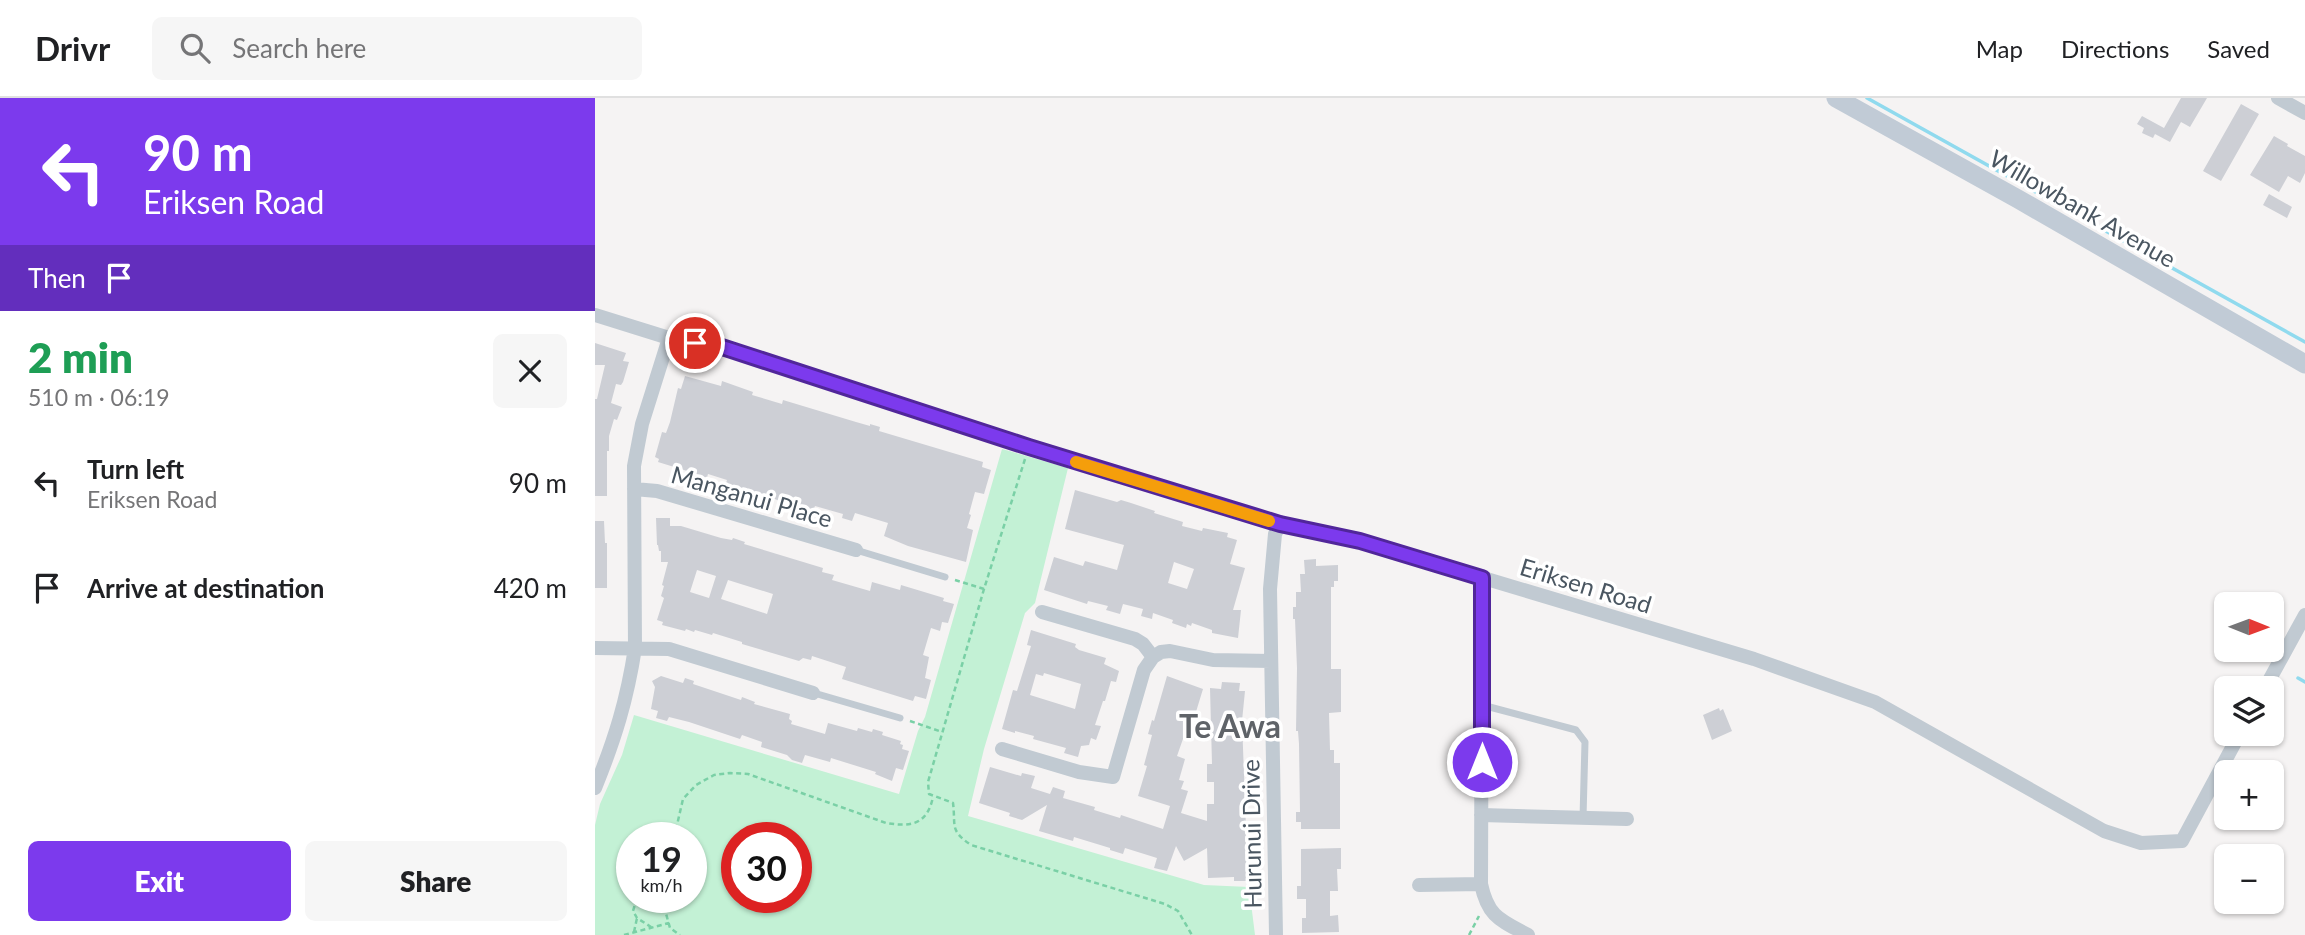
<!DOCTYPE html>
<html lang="en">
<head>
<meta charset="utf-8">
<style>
  body { margin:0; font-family:Lato,sans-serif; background:#f6f6f6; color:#202124; height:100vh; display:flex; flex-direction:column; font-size:26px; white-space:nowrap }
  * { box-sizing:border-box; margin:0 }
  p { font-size:23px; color:#757577 }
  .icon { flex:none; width:38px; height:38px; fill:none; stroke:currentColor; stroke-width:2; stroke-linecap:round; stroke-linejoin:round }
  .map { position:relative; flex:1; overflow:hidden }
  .panel { display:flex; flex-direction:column; background:#fff; width:595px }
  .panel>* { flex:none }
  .guide { background:#7c3aed; color:#fff; overflow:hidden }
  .needle { width:46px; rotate:91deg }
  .tools { position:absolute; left:1619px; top:494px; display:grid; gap:14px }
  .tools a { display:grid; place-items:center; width:70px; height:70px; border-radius:10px; background:#fff; box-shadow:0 2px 5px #0004; font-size:35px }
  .speed { position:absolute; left:21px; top:724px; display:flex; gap:14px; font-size:35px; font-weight:700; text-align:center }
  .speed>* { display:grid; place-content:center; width:91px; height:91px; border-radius:50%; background:#fff; box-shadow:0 2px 5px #0004; line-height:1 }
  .speed small { font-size:18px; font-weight:400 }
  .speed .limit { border:10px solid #d22; background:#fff; color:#111 }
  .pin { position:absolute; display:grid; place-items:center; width:60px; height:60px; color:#fff; margin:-30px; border:4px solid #fff; border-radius:50%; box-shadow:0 2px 7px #0007 }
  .me { position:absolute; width:77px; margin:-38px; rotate:0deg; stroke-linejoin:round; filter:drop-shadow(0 0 5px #0008) }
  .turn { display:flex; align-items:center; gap:24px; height:147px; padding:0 28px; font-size:32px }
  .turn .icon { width:91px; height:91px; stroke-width:2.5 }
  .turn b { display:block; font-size:49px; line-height:60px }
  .then { display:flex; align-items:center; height:66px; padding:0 28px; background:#0003; gap:14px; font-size:26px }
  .round { display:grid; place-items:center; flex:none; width:74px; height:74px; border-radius:10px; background:#f6f6f6 }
  .summary { display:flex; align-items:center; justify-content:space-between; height:119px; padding:0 28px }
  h1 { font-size:42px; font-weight:800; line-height:52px; color:#1e9e55 }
  .action { display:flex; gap:14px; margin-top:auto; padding:14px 28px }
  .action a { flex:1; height:80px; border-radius:10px; background:#7c3aed; color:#fff; font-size:28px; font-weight:800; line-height:80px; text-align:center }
  .action a+a { background:#f6f6f6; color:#202124 }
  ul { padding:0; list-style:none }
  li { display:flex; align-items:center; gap:21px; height:105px; padding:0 28px }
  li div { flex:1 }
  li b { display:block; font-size:26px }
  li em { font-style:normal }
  header { display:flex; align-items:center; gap:42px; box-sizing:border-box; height:98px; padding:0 35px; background:#fff; border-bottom:2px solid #e0e0e0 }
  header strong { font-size:33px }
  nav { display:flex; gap:38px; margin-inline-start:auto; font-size:24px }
  .search { width:490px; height:63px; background:#f6f6f6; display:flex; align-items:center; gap:18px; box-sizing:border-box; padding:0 24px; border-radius:10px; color:#757577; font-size:26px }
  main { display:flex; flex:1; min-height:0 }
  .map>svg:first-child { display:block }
  .green { fill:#c3f1d5; fill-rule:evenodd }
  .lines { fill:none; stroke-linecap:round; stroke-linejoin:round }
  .stream { stroke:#90daee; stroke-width:3.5 }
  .building { fill:#cdcfd5; fill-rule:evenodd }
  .path { stroke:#7ad0a6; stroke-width:2.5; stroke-dasharray:5 3.5; stroke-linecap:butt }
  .lane { stroke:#c1cad2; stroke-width:7 }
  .street { stroke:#c1cad2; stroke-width:14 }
  .secondary { stroke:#c1cbd6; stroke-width:19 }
  .route-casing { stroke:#51269a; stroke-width:18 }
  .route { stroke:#7c3aed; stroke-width:12 }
  .slow { stroke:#f59e0b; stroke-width:12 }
  .labels { text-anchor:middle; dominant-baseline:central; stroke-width:7; stroke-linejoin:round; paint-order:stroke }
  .street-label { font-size:24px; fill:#4a5661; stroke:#fff }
  .district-label { font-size:32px; font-weight:bold; fill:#5f6368; stroke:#fff }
</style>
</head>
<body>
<header>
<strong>Drivr</strong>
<div class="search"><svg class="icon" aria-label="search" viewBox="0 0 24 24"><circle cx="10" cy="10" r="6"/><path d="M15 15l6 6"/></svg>Search here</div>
<nav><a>Map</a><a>Directions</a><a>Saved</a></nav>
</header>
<main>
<section class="panel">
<div class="guide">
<div class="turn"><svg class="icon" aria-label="left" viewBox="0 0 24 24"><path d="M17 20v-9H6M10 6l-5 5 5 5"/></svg><div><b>90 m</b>Eriksen Road</div></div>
<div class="then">Then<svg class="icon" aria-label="arrive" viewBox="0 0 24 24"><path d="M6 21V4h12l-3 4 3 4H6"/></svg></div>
</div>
<div class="summary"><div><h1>2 min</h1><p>510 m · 06:19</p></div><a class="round"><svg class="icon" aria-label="close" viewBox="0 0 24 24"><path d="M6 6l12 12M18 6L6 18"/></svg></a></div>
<ul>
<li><svg class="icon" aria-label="left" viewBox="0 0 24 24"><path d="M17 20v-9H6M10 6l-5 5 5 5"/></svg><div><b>Turn left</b><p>Eriksen Road</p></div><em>90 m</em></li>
<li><svg class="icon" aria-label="arrive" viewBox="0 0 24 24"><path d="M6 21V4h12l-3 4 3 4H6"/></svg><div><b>Arrive at destination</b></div><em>420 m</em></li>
</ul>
<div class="action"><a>Exit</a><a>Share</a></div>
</section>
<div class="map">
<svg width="1710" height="837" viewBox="0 0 1710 837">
  <rect width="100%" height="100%" fill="#f5f3f3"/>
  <!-- green -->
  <path class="green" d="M407,351l66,19 -33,135 -10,10 -41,136 -16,67 236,69 45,2 6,48h-660v-110l5,-21 22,-49 12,-40 265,79 19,-63 7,-14zM96,740v60h-59v-60zM201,740v60h-59v-60z"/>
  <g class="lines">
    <!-- stream -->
    <path class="stream" d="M1272,0l438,244
      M1703,580l7,4"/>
  </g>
  <!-- building -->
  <path class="building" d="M1586,0h26l-17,29 -9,-5 -11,20 -15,-8 -2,4 -11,-5 2,-5 -7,-4 5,-8 22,12z
    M1646,6l18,10 -38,67 -18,-10z
    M1679,38l14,8 -1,2 18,10v17l-5,10 -12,-7 -9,16 -29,-17z
    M1674,96l23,13 -5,11 -24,-13z
    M0,245l31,10 -3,8 6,1 -6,20 -2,3 -5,-1 -5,19 11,4 -5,13 -3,-1 -5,17v15h-2v45h-12v-97h2l8,-34h-10z
    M90,278l36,10 1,-5 31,11 -1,3 30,9 1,-4 73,22 14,4v-2l10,3 -1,4 104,31 -1,5 9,3 -7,24 -9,-2 -6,22 2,1 -4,13 6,2 -7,32 -58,-16 -24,-10 4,-13 -33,-10 -3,8 -10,-3 1,-4 -28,-8 -2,5 -18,-6 -1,2 -24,-10 -34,-10 -1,3 -10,-4 2,-6 -19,-6 -2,7 -10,-3 1,-4 -39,-12 1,-3 -4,-2 7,-25 4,1 4,-11 8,-34 3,1z
    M480,392l42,12 4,-2 10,3 24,8 -1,2 29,9 -1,4 20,5 1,-3 25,5 -1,4 10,3 -7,24 15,4 -12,42h8l-3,28 -26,-5v-3l-20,-7 -1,3 -4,-2 -1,4 -14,-5 1,-3 -20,-7 -1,6 -11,-3 2,-7 -20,-5 -3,10 -14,-4 2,-4 -20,-5 -1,3 -43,-14 10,-33 29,9 2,-5 32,9 7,-25 -59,-16zM579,464l20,7 -7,20 -19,-6z
    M61,420h14v8h11l40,12 11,2 1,-2 12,4 -1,2 79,24 -1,4 12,3 -2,5 38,11 2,-9 28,8 1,-5 43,13 -1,3 11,3 -6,19 -6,-1 -2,9 -9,-3 -8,27 6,2 -4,21 6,2 -5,19 -11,-3 -2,5 -71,-22 4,-12 -34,-11 -1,4 -8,-2 -4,3 -57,-17v-2l-29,-9 -1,2 -17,-5 -1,2 -8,-3 -1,2 -23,-6 1,-3 -6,-2 7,-22 -3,-2 3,-10 -2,-1 6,-23h-7v-11h-2l-1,-6h-1zM102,472l19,6 -7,22 -19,-6zM133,482l45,14 -6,20 -46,-15z
    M0,423h9l1,22h2v45h-12z
    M721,461v7l22,-1v16h-4v6h-3v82h10v43l-12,1 1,37h4v13h6v66h-39v-7h-5v-10h4l-1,-68 -1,-13h-2l1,-63 -2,-49h-2v-12h3v-15h5l-1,-18h5l-1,-14z
    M436,532l45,14 -1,3 4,3 27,8 -2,6 15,7 -3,11 -5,-1 -6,20h-2l-8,24 6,1 -5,14 -5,-2 -2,7 -8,1 -3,11 -14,-4 2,-5 -33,-9 1,-3 -19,-5v2l-13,-4 11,-39 4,1 14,-45 -4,-1zM449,575l37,11 -6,25 -45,-14 6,-21 7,2z
    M66,578l22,7 2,-5 9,3 -1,3 48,16 1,-3 13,5 -1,2 36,10 -1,5 3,2 -1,3 34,10 3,-11 29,8 1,-3 14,4 1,-3 10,3 -1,3 19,6 -1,3 3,1 -1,4 7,2 -6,19 -7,-2 -4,13 -17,-7 1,-2 -45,-14 -1,4 -25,-7 -3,8 -10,-3 -5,-5 -26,-8 1,-5 -20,-7 -2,4 -51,-17 -20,-5 -2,4 -11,-3 2,-7 -7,-2 4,-22 -3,-6z
    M572,578l36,13 -15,49 -4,-2 -7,20 8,3 -6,21 5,1 -3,8 7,2 -7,22 26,8v-17h7v-22h-7v-18h5l-2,-76 11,1 1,-7 18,1 -1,8h6l-3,30 5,134h4v14h-3v12h-14v-4l-26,1 -1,-30 -23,13 -8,-15 -9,25 -13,-3 3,-10 -32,-10 -2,6 -13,-4v-2l-36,-11 -1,4 -34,-10 8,-26 -25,15 -13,-4 1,-3 -31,-10 11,-36 31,9 1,-3 13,3 -4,12 19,6 3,-7 12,4 -2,7 32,9 -1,3 26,8 1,-3 42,14 7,-23 -32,-10 9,-30 -3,-1 8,-30 -4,-1 4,-14 2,1z
    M1124,610l1,3 3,-2 9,22 -20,9 -9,-25z
    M746,750v21h-4l1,22h-8v25l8,-1 1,17 -37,1v-15h4v-19h-9v-13h4v-37z"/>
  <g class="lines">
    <!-- path -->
    <path class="path" d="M430,361l-41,130 -56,193 1,12 24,9c3,23 -4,27 18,42l194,59 13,7 14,24
      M360,482l29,9
      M315,623l32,11
      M79,740l9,-39 13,-14 18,-10 16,-2 18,1 138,49c25,4 41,2 47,-26
      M42,800l-4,13 4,7 14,9
      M72,800l-2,12 5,18 10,7
      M39,834l3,-14
      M29,837l45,-12
      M874,837l10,-19"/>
    <!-- lane -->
    <path class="lane" d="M261,452l89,27
      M219,595l86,25
      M887,607l94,25 9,12 -2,76"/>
    <!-- street -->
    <path class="street" d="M1683,0l27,15
      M0,217l74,23 53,9 307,100 251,77 80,17 394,118 121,43 229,129 37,12 41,-2 58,-108
      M39,391l23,2 199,59
      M887,480l-1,306c7,33 19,36 47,51
      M447,514l93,27 8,5 10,13
      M0,550l74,1 144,44
      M1670,590l40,-73
      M407,651l77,23 34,5 31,-107 9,-13 8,-5 9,-1 43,9 58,1
      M0,690c20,-49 32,-88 40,-140l-1,-182 8,-42 27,-86
      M886,717l146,4
      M824,787l62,-1
      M681,837l-6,-346 5,-55 5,-10"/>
    <!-- secondary -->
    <path class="secondary" d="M1241,0l182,101 287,165"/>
  </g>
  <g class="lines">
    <!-- route casing -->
    <g class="route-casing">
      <path id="route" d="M100,245l27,4 307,100 251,77 80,17 122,37v184"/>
    </g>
    <!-- route -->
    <use href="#route" class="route"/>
    <!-- slow -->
    <path class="slow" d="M481,364l193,59"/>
  </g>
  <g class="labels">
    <!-- street labels -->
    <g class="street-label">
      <text transform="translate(1488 110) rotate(30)">Willowbank Avenue</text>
      <text transform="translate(157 398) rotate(16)">Manganui Place</text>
      <text transform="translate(991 487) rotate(17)">Eriksen Road</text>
      <text transform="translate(656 736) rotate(-91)">Hurunui Drive</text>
    </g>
    <!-- district labels -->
    <g class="district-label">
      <text x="635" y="627">Te Awa</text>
    </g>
  </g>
</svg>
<div class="tools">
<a><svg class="needle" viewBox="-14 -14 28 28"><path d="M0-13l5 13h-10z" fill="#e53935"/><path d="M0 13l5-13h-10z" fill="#757577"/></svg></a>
<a><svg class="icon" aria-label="layers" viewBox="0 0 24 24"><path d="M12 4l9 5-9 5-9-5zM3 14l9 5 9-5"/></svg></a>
<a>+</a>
<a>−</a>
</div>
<div class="speed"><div>19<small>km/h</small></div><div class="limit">30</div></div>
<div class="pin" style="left:100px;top:245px;background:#d93025"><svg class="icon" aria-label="arrive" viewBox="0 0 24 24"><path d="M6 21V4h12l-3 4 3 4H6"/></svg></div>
<svg class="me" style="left:887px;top:664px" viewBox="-20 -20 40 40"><circle r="17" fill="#7c3aed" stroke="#fff" stroke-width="3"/><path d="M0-11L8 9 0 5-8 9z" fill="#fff"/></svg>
</div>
</main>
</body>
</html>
